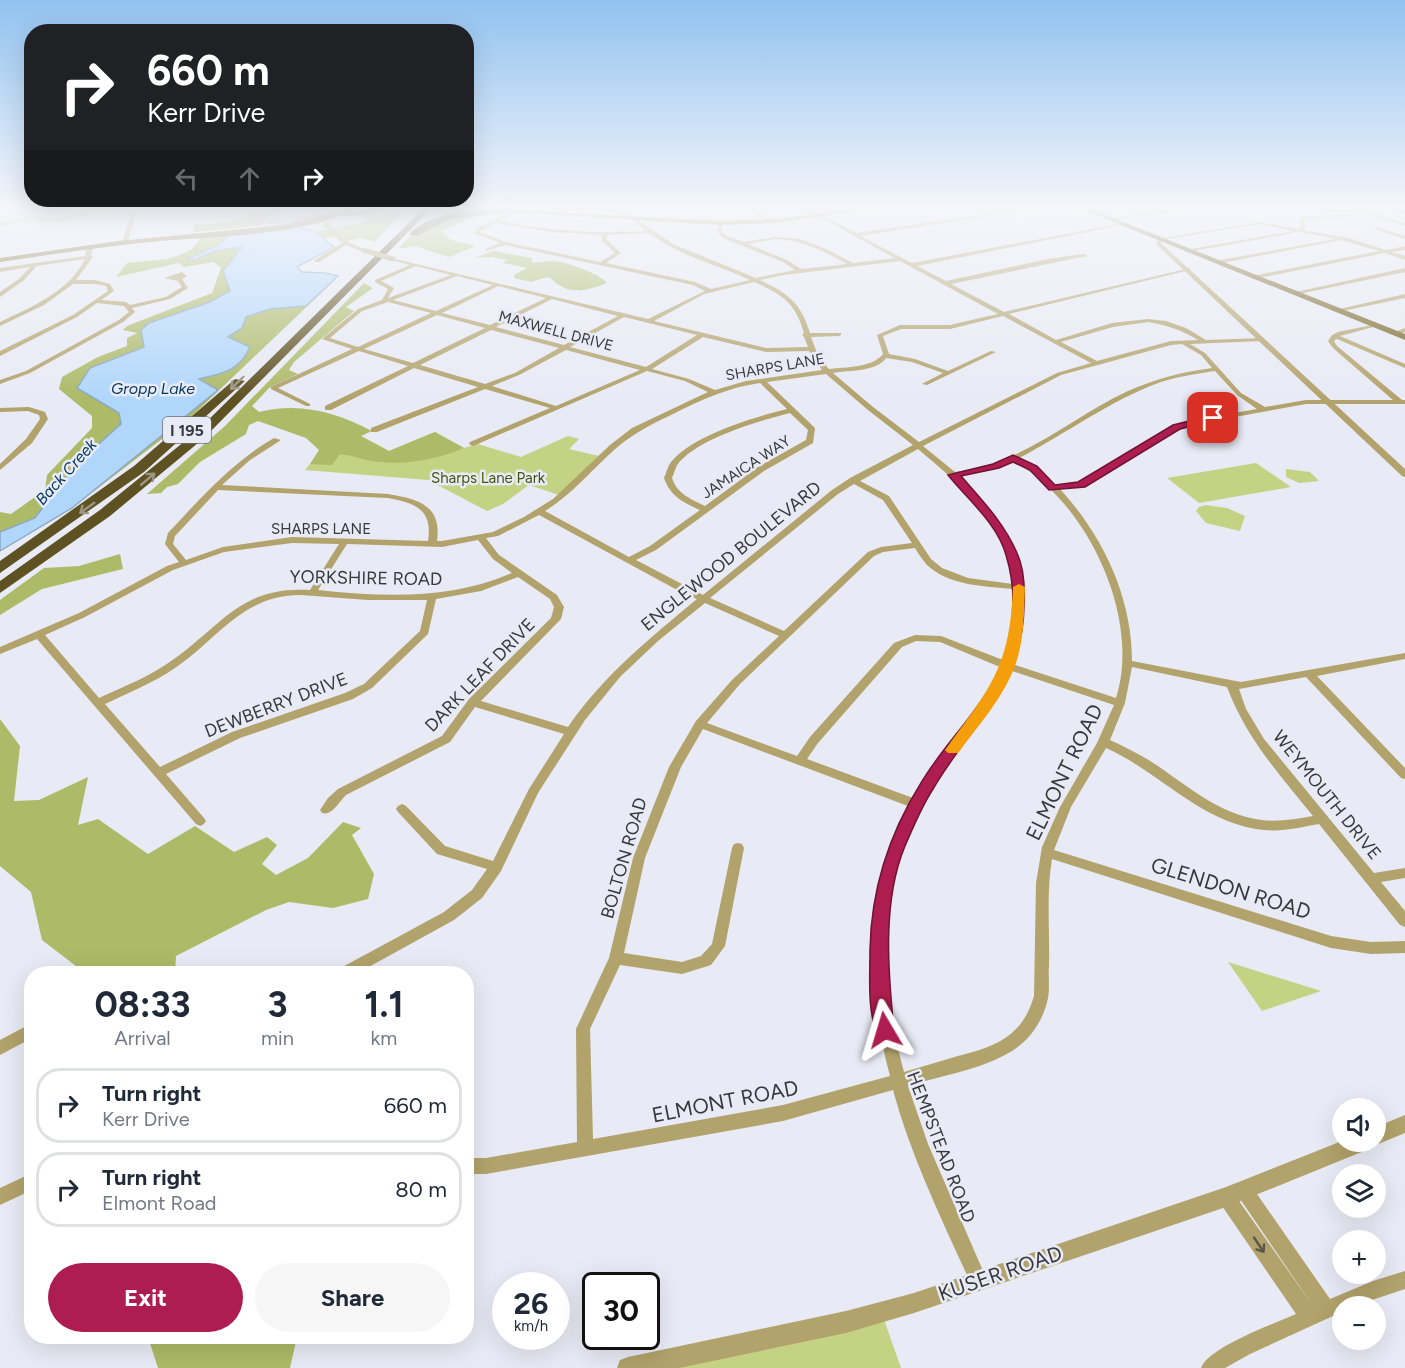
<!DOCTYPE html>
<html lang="en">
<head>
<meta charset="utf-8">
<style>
  body { margin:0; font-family:Figtree,sans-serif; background:#f6f6f7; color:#1f2937; height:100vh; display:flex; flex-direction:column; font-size:22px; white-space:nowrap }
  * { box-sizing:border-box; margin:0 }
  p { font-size:20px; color:#747a83 }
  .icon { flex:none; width:33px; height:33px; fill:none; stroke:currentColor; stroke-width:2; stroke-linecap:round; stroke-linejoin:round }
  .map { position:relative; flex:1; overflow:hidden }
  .side { position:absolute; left:24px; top:966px; width:450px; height:378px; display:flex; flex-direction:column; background:#fff; border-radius:24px; box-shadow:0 6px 24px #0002 }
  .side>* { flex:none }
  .banner { position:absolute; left:24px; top:24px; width:450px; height:183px; border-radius:24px; box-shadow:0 6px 24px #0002; background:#202124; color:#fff; overflow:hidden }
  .buttons { position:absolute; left:1332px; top:1098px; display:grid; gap:12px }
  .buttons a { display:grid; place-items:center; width:54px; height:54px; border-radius:50%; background:#fff; box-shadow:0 6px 24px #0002; font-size:30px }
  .speed { position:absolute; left:492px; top:1272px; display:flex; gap:12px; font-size:30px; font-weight:700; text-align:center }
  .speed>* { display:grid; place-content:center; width:78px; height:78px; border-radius:50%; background:#fff; box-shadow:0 6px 24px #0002; line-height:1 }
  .speed small { font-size:15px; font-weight:400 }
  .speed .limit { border:3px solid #111; border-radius:9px; background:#fff; color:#111 }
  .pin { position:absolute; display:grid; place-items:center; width:51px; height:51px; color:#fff; margin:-26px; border-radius:12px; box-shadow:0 3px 9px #0006 }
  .me { position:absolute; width:66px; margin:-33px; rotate:353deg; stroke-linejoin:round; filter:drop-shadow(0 0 4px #0008) }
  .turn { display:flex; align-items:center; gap:21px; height:126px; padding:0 24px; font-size:27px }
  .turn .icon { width:78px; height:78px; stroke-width:2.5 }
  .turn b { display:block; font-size:42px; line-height:51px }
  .lanes { display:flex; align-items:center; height:57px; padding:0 24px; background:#0003; justify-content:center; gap:30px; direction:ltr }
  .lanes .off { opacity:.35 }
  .eta { display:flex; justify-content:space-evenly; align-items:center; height:102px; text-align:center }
  .eta b { font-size:36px; font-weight:700; line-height:42px }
  .cta { display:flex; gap:12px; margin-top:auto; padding:12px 24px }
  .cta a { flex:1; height:69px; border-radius:36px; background:#ae1d4f; color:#fff; font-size:24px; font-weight:700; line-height:69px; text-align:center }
  .cta a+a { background:#f6f6f7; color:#1f2937 }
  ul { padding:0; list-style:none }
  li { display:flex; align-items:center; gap:18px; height:75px; margin:0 12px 9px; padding:0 12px; border:3px solid #e0e1e3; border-radius:24px }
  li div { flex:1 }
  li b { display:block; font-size:22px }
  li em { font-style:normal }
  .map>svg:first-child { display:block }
  .green { fill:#c4d283 }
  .forest { fill:#adba67 }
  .water { fill:#b0d7fb; stroke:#8ca8c2; stroke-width:1.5 }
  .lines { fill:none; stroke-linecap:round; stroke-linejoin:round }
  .stream { stroke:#8ca8c2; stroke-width:1.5 }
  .minor { fill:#b2a26b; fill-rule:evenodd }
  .tertiary { fill:#b2a26b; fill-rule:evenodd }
  .secondary { fill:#967d19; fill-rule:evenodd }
  .primary { fill:#776525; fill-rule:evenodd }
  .motorway { fill:#5e5122; fill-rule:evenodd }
  .minor-bridge { stroke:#b2a26b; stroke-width:5 }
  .oneway { stroke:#9c9681 }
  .oneway2 { stroke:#5d584b }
  .route { fill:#ae1d4f; stroke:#711333; stroke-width:1.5 }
  .slow { fill:#f59e0b }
  .labels { text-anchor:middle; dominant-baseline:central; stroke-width:5; stroke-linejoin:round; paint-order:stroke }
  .far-street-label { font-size:15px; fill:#38393d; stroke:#e8eaf5 }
  .far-park-label { font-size:15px; fill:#495214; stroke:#e8eaf5 }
  .far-water-label { font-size:16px; font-style:italic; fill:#02385d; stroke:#e8eaf5 }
  .shield { fill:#e8eaf5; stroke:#6d6e74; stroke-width:1.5 }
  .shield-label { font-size:16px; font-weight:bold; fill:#38393d }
  .street-label { font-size:18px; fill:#38393d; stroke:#e8eaf5 }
  .near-street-label { font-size:21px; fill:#38393d; stroke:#e8eaf5 }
</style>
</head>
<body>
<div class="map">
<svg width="1405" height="1368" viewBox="0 0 1405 1368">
  <rect width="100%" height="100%" fill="#e8eaf5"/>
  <!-- green -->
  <path class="green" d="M435,432l29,16 14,-4 43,13 47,-21 11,3 -10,10 30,7 -40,39 -30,-10 -26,19 -16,7 -59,-31 -123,-10 5,-6 50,-28 29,15z
    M1256,463l35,24 -92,16 -32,-25z
    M1286,469l24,3 9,9 -20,2 -13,-6z
    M1206,505l21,3 18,8 -5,15 -34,-8 -10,-12 3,-4z
    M1228,962l93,29 -59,20z
    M881,1311l20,57h-253z"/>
  <!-- forest -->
  <path class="forest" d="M263,208h14l-18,15 4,2 -96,10 26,-3 1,-8c24,1 50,-3 69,-16z
    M405,208l-30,34 -14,-4 -18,4 -7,-6 -15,3 -6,-7 54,-11 -9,-6z
    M485,212l-44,19 10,9 25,6 -27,11 -34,-11 -17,3 21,-22z
    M229,235l-10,10 -32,14h10l17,-8 29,-4 -13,44 -20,11 -61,21 -5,24 -54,21 -13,20 42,25 2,11 -47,42 -39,52 -35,14v-20l11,2 34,-24 2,-15 45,-47v-12l-33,-27 3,-12 36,-20 29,-11v-8l10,-5 -14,-3 4,-4 85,-33 9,-25 -7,-6 -30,5 -5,-4 -63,14 11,-14 41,-4 17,-6 8,-5 8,-11z
    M493,251l39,7v4c7,1 12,-1 19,-1 13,0 48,12 56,22 -16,6 -32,12 -48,2 -6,-3 -5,-6 -12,-8l-16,5 -17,-4v-3l13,-7 -24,-5 4,-3 -14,-3 -18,1z
    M338,277l-146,139 -120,92 146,-118 -19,-11 27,-7 2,-35 18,-20 24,-8 36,-3z
    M364,283l9,5 -27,19 8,4 -60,51 -5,8 9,4 -29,14 -17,18 7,6c41,-10 76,0 113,19l-11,5 28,15 46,-19 29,16c-29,12 -61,18 -93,13 -12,-2 -21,-7 -32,-6l-7,10 -22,-1 9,-14 -13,-12 -48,-17 -9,4 -3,9 -46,28 -22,22 -11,3 -6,6 -14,1 78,-68z
    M120,554l3,15 -81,20 -42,26v-15l44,-32 35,-2z
    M0,719l20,27 -6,55 25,-1 49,-23 -10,48 20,-6 50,35 47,-28 39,26 33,-15 10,8 -15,19 14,11 32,-17 35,-36 18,6 -9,7 22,39 -6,25 -35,9 -44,-6 -23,8 -90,46 -1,17h-90l-43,-33 -11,-48 -31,-26z
    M148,1337v-1l149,1 -7,31h-132z"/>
  <!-- water -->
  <path class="water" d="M277,208h57l5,3 -43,9 -2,6 21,6 19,15 -37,20 5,5 23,1 13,3 -32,30 -36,3 -24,8 -4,11 -14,9 22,10c-11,24 -26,26 -51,32l19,11 -146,118 -72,43v-19l35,-14 39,-52 47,-42 -2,-11 -42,-25 13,-20 54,-21 -3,-17 8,-7 61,-21 20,-11 -7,-20 19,-24 -28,4 -17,8 -12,1 34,-15 10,-10 50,-7 -3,-5h-17z"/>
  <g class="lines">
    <!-- stream -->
    <path class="stream" d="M1399,217v-3l6,-1"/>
    <!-- minor -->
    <path class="minor" d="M101,208h7l-43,12 -21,1 -10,-3 -34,8v-2l34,-8 10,3 21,-1z
      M133,208h4l-9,34 -3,2 -3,-2z
      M229,208h4l-1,6 -4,-1z
      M625,208h9l-8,2 -2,-1z
      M704,208h50l18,14 -4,1 -19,-15 -43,1z
      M803,208h5l48,25 172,-25h11l-179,28 52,27 212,-40 -2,2 -205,41 29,15 102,-22 36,-5 3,2 -136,28 53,28 186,-44v2l-181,44 47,26 56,-17 36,-4 18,2 20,7 20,12 58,-2v2l-2,1 -72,3 15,9 36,40 24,14 41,-7h87l-60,-52 -5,-7 4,-6 6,-3 39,-8v2l-37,10 65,28v4l-68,-29 -3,2 3,5 65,54h3v4h-99l-110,20 -24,9 -83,52 -29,4c43,47 72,108 72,172l109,21 164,-29v6l-88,17 88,92v11l-4,-1 -95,-101 -67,12 7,20 18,30 110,134 31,-5v10l-24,4 24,29v16l-5,-2 -81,-101c-18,3 -36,8 -55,6 -62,-6 -104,-58 -158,-82l-35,59 -17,43 277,86 40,6 34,-1v12l-34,1 -40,-6 -279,-89c-6,35 -2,72 -3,107 -1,10 1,22 -1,32 -5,25 -21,46 -43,57 -30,16 -66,21 -97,31l20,58 59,136 -3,6 -6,3 -6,-3c-29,-64 -61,-129 -79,-196l-110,31 -297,53h-20v-16h20l91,-16 -1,-113 33,-71 24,-100 36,-91 27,-46 36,-41 47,-44 -74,-33 -47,38 -38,36 -35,43 -47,73 -37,78 -19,27 -28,22 -98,54h-21l2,-4 107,-58 28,-22 15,-21 -50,-15 -39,-42 -2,-3 2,-3 4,-2 4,2 39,40 48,15 36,-72 35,-55 -89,-27 -25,35 -104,53c-7,7 -14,21 -24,18l-2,-3 8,-12 10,-9 104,-53 27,-37 82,-81 3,-11 -4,-8 -32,-22 -37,14 -45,8 -8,35 -56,54 -19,11 -113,39 -74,36 38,44 2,3 -2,3 -4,2 -4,-2 -159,-185 -37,15v-7l79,-34 88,-47 12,-4 -14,-18 3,-11c33,-35 64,-71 106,-95l7,2 -31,20 -28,25 166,9c30,5 54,11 49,47h5l51,-9 31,-15 29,-18 57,-54 22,-17 76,-36 -23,-11 -38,-10 -174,75 -4,-2 1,-2 80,-34 -65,-19 -108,43h-6v-4l107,-41 -64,-19 -83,42h-6v-4l83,-40 -49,-15 -81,37 32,16v2h-4l-35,-17v-2l81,-38 -30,-10 36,-30 24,-9 6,-11 -13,-7v-2l35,-15 -19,-5v-2l257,61 57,-28 -12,-6 -188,-40 -19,6v-2l14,-6 -26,-10 5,-6 36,-16 2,2 -18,8c49,10 98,13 147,10l-13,-11 2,-2 38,26 83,34 39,-8 -12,-8 -60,-24 -5,-6v-10l4,1v9l5,4 16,6 32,-5 25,2 26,10 27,14 42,-5zM495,223l57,9 50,3v6l13,12 -15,9 -94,-20 -27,-10zM649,233c30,23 67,31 101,47l-39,9 -16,-7 -89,-19 15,-10 -14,-13v-5zM775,239c28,1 48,12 72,25l-46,5 -14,-9 -39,-16zM900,261l98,53 -48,11h-50l-23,10 6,19c-11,14 -37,13 -54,15l-10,-11 -8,-21 28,-1 2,-1v-2h-31c-9,-30 -22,-40 -50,-53l24,-5zM416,266l35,9 -63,23 6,-10 -13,-7zM457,276l36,9 -57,26 -43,-11zM754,282c29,13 41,20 50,51l-2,2 2,2 4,10 -42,1 -112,-27 50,-27zM498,286l48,12 -56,27 -48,-12zM552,299l66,17 -54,29 -68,-18zM388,302l43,11 -73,34 -28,-9 32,-27zM437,315l48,13 -72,35 -49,-14zM1003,316l88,47 -34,10 -138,69 -46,-35 -40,-34c15,-3 44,-1 53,-15l26,4 31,11 -21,11 5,1 69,-33 -5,-1 -43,20 -33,-12 -26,-5 -6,-18 18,-7h49zM624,317l73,18 -51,32 -76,-20zM1148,322c19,3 34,8 50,18l-27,1 -74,20 -36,-19 52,-15zM491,330l68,18 -44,25 -30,11 -65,-19zM703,337l63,15 43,-1 13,19 -76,11 -31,9 -26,-11 -37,-10zM1182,344l19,11 11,13c-30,4 -57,11 -84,23 -45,21 -86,55 -133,72 -13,5 -27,7 -40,9l-32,-26 138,-71 110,-30zM566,350l74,20 -84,36 -64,-20 27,-11zM1215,371l22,24 20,14 -63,11 -28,9 -82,52 -29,4 -15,-14 -21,-13c47,-24 91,-58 142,-76 18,-6 35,-8 54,-11zM826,374l42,36 45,35 -63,33 -18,12 -129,105 -67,-35 20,-10 108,-79 49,-28 2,-15 -48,-46zM760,383l27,26c-32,8 -99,27 -118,56 -2,4 -3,9 -5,13 6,18 20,25 36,32l-50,36 -21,11 -84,-46c26,-16 46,-40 69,-61 18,-16 38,-26 59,-36 28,-14 56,-27 87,-31zM790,413l18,17 -2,10 -48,27 -53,39c-14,-7 -28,-12 -33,-28 2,-4 3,-9 5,-13 20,-27 82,-44 113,-52zM918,449c42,35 90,76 95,135l-45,-6 -26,-10 -11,-9 -42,-63 -29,-15zM1013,461c73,39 129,156 103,237l-104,-34c25,-78 6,-132 -53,-188l35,-7zM854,484l29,16 29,43 -31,4 -13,5 -84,79 -74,-33 128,-104zM218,490l170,8c27,5 45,11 40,43l-136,-4 -69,10 -37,13 -13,-16 2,-8zM539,515l140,76 18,8c-47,39 -94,77 -129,128l-87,-26 80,-82 3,-12 -7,-12 -58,-40 -13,-17 12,-2zM478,540l15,19 19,14c-61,27 -128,24 -194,17l29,-46 95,3zM292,543l47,1 -29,46c-69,-4 -87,34 -136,69 -23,17 -49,27 -75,39l-54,-63 40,-18 88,-47 51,-18zM915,548c3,5 7,11 11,16 22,22 58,22 87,25l-3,47 -7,24 -62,-24 -26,-1 -21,8 -84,94 -13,19 -90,-33 33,-39 134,-128 9,-4zM301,595l67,5h59l-7,31 -56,53 -19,9 -113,39 -72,35 -55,-63c23,-11 48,-21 70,-36 44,-30 67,-73 126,-73zM916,641l24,1 60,25c-23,48 -59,86 -87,131l-106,-39 11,-16 84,-96zM1132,667l95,20c19,51 52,87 86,129 -17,3 -34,6 -51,4 -45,-5 -78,-38 -115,-61 -12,-7 -24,-13 -37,-19l15,-37zM1009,670l105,35 -17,38 -37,64 -18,40 -6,36 -2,113c-12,41 -38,50 -76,60 -18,5 -36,11 -54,16 -24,-87 -29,-188 18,-268 27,-46 64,-85 87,-134zM703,729l205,77c-45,83 -42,181 -18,270l-107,29 -190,34 -3,-110 30,-64 62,9 29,-9 14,-19 19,-98 -2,-4 -4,-1 -4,1 -2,4 -20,96 -11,12 -19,6 -58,-9 21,-95 36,-91z
      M1176,208h11l-75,12 -2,-1z
      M1358,208h5l-2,2 44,13v3l-47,-14 -7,4 -46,3 -2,2 2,6 -2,3 46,8 37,12 19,-4v4l-13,2 13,4v4l-20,-7 -131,26 -2,-1v-2l127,-25 -38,-11 -124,24 -2,-3 121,-22 -40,-8 -2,2 -106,19 -3,-2 108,-19 -33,-7 -100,16 -2,-1 102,-17 39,7 2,-2 -2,-6 3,-4 48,-3z
      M323,223h4l19,18 20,9 -5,1 -15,-6 -27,17h-4v-2l27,-17 -19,-18z
      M1376,227l29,9v3l-31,-10z
      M90,245l3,2 -2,9 2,1 -17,23h19l15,4 4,7 -13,9 25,2 4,3 36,-8 16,-10 -4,-6 -14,-3 18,-6 5,4 -5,3 6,9 -18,11 -38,9 3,4 -12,10 -93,51 -30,11v-4l26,-9 93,-51 10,-8 -5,-6 -27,-3 -20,14 -77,39v-5l73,-36 35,-24 -2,-5 -11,-2h-22l-29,21 -44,21v-4c31,-15 69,-30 85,-63l-48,7 -14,15 -23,16v-5l19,-13 11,-12 -30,5v-4l85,-12 2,-9z
      M1405,268v4l-111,23 -3,-2z
      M1405,294v4l-67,14 -3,-2z
      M1405,328v4l-10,3 -3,-2z
      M29,407l16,5 3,7 -16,24 -32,27v-6l26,-25 14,-20 -1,-4 -11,-4 -28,1v-4z
      M32,1023v15l-32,17v-15z
      M32,1173v17l-32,15v-17z
      M1244,1182l6,2 80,115 43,-18 32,-10v18l-51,17h-12v6l-9,4 -83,38 -25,14h-24c8,-21 73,-44 95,-54l-76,-111 -2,-6 2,-6 6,-2 6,2 81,115 -75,-110 -2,-6 2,-6z"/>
    <!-- tertiary -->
    <path class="tertiary" d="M621,208h6l10,12h-4z
      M1158,238h4l-1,5 244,226v8l-3,-1 -246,-232z
      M1405,1115v18l-29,12 -5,-2 -2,6 -143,58 -312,106 -68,20 -167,35h-62l3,-8 8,-3 218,-46 68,-18 312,-106 116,-46 34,1v-15z"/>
    <!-- secondary -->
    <path class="secondary" d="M443,208h34l243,13 55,-2 87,-11h16l-103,15 -55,2z"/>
    <!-- primary -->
    <path class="primary" d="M350,208h9l-8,4 20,-4h28l-53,9 -3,-2c-58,21 -122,21 -183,26 -53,5 -107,13 -160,21v-4l118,-17 166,-16z
      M1079,208h9l317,126v6z"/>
    <!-- motorway -->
    <path class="motorway" d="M424,208h8l-228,230 -94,78 -110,77v-12l100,-71 96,-78z
      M498,209l17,3 -65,7 -34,17 -7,-2c23,-22 59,-24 89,-25z
      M235,379l10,2 -101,91 -144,101v-12l134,-95z"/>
    <!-- minor-bridge -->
    <path class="minor-bridge" d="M363,250l30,9"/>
  </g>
  <!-- one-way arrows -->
  <defs><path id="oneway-shaft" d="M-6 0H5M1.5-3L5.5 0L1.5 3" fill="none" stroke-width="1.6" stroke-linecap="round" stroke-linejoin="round" transform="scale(1.5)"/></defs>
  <g class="oneway">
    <use href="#oneway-shaft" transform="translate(237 383) rotate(136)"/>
    <use href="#oneway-shaft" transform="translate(148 479) rotate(-40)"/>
    <use href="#oneway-shaft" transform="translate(87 508) rotate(144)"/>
  </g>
  <use class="oneway2" href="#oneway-shaft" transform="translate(1259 1245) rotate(56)"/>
  <!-- sky -->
  <linearGradient id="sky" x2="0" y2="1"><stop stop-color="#91c2f0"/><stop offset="0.52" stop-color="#f5f6fa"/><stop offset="1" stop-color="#f5f6fa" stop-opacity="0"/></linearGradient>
  <rect width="1405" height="399" fill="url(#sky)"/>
  <!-- route -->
  <path class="route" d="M1213,415l3,1v4l-36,9 -95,58 -36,3 -19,-20 -17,-8 -14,6 -38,8c21,24 43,47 56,77 7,15 8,36 7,53 -1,81 -53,118 -91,183 -11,17 -20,38 -28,57 -23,55 -17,126 -11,184l-3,6 -6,3 -7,-3c-11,-24 -8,-60 -8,-86 1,-60 19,-116 51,-167 21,-36 54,-67 74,-104 20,-35 23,-85 11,-124 -9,-32 -38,-55 -58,-80l45,-11 20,-9 24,11 18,19 23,-3 95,-57z"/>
  <!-- slow -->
  <path class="slow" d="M1019,584l6,3c-1,27 -1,54 -10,79 -12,32 -37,60 -57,87h-10l-3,-3 3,-4c44,-60 62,-81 65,-159z"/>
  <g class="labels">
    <!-- far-street labels -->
    <g class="far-street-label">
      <text transform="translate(556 331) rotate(15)">MAXWELL DRIVE</text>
      <text transform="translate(775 367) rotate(-10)">SHARPS LANE</text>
      <text transform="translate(746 467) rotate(-33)">JAMAICA WAY</text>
      <text x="321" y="529">SHARPS LANE</text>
    </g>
    <!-- far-park labels -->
    <g class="far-park-label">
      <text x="488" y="478">Sharps Lane Park</text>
    </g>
    <!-- far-water labels -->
    <g class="far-water-label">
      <text x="153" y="388">Gropp Lake</text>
      <text transform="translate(66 472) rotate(-48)">Back Creek</text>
    </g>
    <!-- shield labels -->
    <rect class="shield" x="163" y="417" width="48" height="26" rx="4.5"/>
    <g class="shield-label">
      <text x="187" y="430">I 195</text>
    </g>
    <!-- street labels -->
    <g class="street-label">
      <text transform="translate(731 556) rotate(-39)">ENGLEWOOD BOULEVARD</text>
      <text transform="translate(366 578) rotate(1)">YORKSHIRE ROAD</text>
      <text transform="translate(480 675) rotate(-46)">DARK LEAF DRIVE</text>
      <text transform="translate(276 705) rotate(-21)">DEWBERRY DRIVE</text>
      <text transform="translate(1327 795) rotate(51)">WEYMOUTH DRIVE</text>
      <text transform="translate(624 858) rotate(-74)">BOLTON ROAD</text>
      <text transform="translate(941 1147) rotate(69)">HEMPSTEAD ROAD</text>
    </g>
    <!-- near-street labels -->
    <g class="near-street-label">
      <text transform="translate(1064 772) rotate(-64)">ELMONT ROAD</text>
      <text transform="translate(1231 888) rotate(17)">GLENDON ROAD</text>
      <text transform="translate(725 1101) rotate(-11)">ELMONT ROAD</text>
      <text transform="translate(1000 1273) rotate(-19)">KUSER ROAD</text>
    </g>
  </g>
</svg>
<div class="buttons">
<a><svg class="icon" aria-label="sound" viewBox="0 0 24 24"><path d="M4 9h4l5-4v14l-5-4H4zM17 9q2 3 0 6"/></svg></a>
<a><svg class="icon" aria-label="layers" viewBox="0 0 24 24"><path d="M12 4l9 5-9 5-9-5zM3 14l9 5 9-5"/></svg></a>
<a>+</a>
<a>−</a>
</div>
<div class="speed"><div>26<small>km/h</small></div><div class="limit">30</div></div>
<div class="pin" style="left:1213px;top:418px;background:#d93025"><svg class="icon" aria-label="arrive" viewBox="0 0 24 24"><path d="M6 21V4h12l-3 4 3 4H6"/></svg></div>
<svg class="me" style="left:885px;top:1030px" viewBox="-20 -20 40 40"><path d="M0-17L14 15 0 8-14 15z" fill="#ae1d4f" stroke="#fff" stroke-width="4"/></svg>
<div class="banner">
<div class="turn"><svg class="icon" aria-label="right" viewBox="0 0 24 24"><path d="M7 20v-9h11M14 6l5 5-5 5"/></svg><div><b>660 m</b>Kerr Drive</div></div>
<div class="lanes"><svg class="icon off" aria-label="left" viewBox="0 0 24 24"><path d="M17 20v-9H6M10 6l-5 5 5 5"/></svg><svg class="icon off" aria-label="ahead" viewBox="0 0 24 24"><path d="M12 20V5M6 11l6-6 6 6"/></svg><svg class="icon" aria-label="right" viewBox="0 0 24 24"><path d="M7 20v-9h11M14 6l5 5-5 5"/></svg></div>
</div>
<section class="side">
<div class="eta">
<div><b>08:33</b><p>Arrival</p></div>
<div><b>3</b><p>min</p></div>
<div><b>1.1</b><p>km</p></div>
</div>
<ul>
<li><svg class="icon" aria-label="right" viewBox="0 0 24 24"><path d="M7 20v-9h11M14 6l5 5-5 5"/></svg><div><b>Turn right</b><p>Kerr Drive</p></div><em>660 m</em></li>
<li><svg class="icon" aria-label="right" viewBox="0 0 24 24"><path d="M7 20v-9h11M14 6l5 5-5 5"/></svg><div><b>Turn right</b><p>Elmont Road</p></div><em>80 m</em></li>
</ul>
<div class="cta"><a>Exit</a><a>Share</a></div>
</section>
</div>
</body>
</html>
